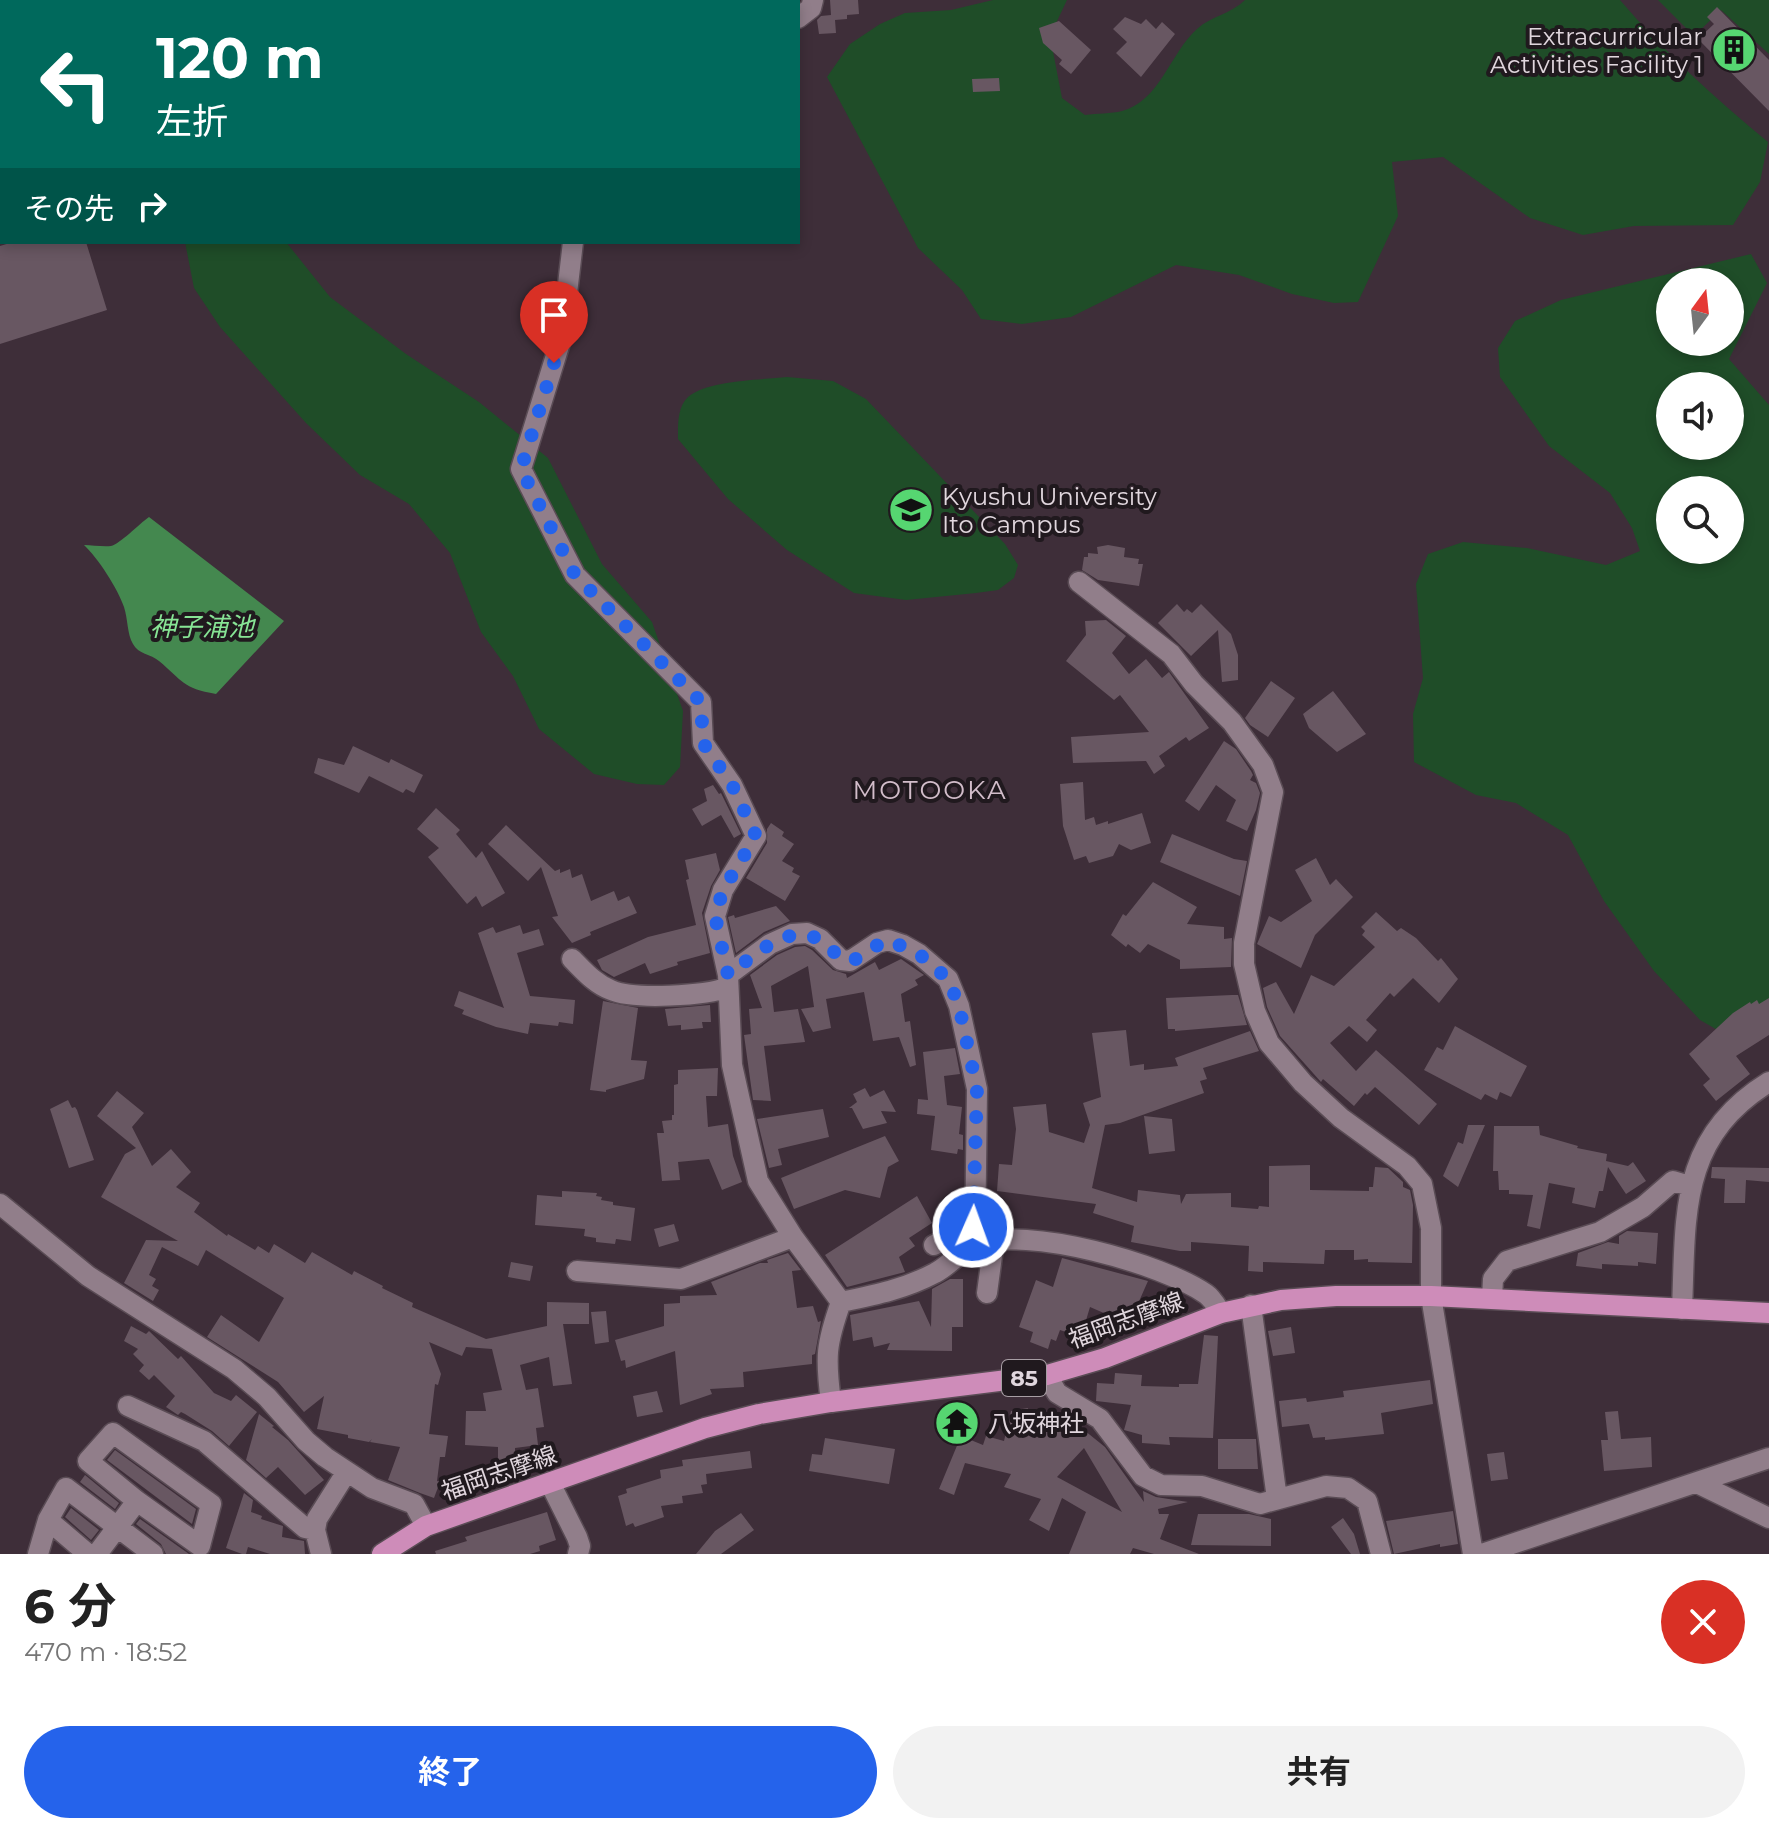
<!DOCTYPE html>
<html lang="ja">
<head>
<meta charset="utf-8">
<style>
  body { margin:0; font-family:Montserrat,"Noto Sans JP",sans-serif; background:#f2f2f2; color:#222; height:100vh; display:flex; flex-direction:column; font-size:30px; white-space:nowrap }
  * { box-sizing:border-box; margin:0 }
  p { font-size:26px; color:#767676 }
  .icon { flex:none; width:44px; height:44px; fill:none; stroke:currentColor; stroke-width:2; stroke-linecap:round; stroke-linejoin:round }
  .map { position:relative; height:1554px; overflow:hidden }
  .drawer { display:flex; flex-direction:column; background:#fff; flex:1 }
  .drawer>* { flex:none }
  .top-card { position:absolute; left:0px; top:0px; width:800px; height:244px; box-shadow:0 4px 12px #0003; background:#00695c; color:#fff; overflow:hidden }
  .needle { width:52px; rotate:15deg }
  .tools { position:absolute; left:1656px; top:268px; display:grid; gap:16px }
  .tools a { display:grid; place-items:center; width:88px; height:88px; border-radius:50%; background:#fff; box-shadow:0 4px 12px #0003; font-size:40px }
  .pin { position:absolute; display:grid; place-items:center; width:68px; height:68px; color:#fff; margin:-82px -34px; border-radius:50% 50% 50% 0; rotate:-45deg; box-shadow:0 0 8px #0007 }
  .pin .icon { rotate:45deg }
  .me { position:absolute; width:88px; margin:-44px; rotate:2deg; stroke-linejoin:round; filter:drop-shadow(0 0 6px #0008) }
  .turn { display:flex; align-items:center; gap:28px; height:168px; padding:0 24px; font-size:36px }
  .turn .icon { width:104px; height:104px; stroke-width:2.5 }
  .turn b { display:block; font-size:56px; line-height:68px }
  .then { display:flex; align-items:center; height:76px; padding:0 24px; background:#0003; gap:16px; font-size:30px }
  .round { display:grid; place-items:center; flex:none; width:84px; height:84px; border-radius:42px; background:#f2f2f2 }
  .head { display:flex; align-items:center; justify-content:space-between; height:136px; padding:0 24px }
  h1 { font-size:48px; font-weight:700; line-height:60px }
  .button { display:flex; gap:16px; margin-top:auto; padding:16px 24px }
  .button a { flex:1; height:92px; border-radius:48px; background:#2563eb; color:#fff; font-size:32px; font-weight:700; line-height:92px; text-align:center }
  .button a+a { background:#f2f2f2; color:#222 }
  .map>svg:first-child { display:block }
  .green { fill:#1f4d28; fill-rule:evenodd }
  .water { fill:#44884f }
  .building { fill:#685762; fill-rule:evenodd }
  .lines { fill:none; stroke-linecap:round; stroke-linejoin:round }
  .minor-casing { stroke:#5a4c55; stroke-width:23 }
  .major-casing { stroke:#5a4c55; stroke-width:23 }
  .minor { stroke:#917e8a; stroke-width:20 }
  .major { stroke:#ce8cb9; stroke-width:20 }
  .route { stroke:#2563eb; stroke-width:14; stroke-dasharray:0 25.2 }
  .labels { text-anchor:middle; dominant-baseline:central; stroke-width:8; stroke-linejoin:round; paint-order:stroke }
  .shield { fill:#20191e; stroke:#a79ea4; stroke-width:2 }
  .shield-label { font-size:22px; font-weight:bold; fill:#e1d7de }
  .poi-label { font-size:24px; fill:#e1d7de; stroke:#20191e; text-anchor:start }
  .street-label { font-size:24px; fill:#e1d7de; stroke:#20191e }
  .water-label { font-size:26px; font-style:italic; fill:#87e495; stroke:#20191e }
  .neighbourhood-label { font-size:26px; letter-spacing:2px; fill:#d2bdca; stroke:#20191e }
</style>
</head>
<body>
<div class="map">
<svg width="1769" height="1554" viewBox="0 0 1769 1554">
  <rect width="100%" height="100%" fill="#3e2e39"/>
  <!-- green -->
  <path class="green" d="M993,0h74l-17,36 12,62 23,17c12,-2 26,-1 37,-4 38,-10 48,-58 75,-82 14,-13 34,-15 48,-29h375c45,53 95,98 148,142l-8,40 -27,43 -99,1 -51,9 -53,-17 -87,-61 -51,5 6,54 -40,86 -24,1 -42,-9 -53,-19 -63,-10 -105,52 -49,7 -41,-5 -19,-29 -44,-42 -91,-171 23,-33 30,-20 25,-11 46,-3z
    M1658,0h111v54l-48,-44 -27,26z
    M185,242h101l44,55 76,57 73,48 69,56 54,106 50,58 31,89 -3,56 -16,18 -27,-1 -43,-10 -55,-45 -26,-53 -32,-44 -31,-79 -41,-49 -49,-29 -54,-52 -86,-96 -26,-39z
    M1751,254l16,29 -38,76 40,46v601l-41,30 -28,-16 -46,-49 -50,-70 -36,-66 -52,-32 -40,-8 -62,-33 -1,-48 10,-36 -7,-94 12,-30 35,-12 64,6 79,17 34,-14 -8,-23 -22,-35 -61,-47 -49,-69 -2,-29 17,-27 46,-21zM1670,282h60v60h-60zM1670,386h60v60h-60zM1670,490h60v60h-60z
    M787,377l46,4 33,18 139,145 13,21 -4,13 -16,12 -22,3 -70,7 -52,-7 -67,-43 -59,-51 -50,-60c0,-13 -1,-32 10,-42 20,-17 73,-17 99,-20z"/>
  <!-- water -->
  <path class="water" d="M149,517l135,104 -68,73c-34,-6 -33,-13 -57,-33 -8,-7 -21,-7 -26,-17 -6,-10 -5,-25 -9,-37 -6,-18 -26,-49 -40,-62 8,0 19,2 27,1 9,-2 28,-22 38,-29z"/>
  <!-- building -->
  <path class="building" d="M830,0h28l1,14 -12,1v4l-12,1 1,13 -17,1 -2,-14 4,-4 10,-1z
    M1717,7l52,53v51l-71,-72 16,-15 -7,-7z
    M1125,17l16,7 5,-5 10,10 6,-7 13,12 -34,43 -25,-24 11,-11 -14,-13z
    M1059,21l32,29 -20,24 -12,-10 3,-4 -19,-17 -4,-15z
    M999,78l1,13 -27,1 -1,-13z
    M13,242h73l21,68 -107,34v-98z
    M1108,545l17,3 -1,9 15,2 -1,5h5l-4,22 -41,-6 -16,-10 2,-13h4v-4l10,1 -1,-7z
    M1177,604l7,8 3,-3 5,4 9,-9 30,30 7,21v25l-16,2 -4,-52 -27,26 -33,-33z
    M1106,620l20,16 -14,17 17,21 17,-15 16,19 7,-6 40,56 -20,13 -3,-4 -27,19 6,10 -11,8 -8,-13 -73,2 -2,-26 78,-5 -29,-37 -6,5 -48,-39 20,-26 -1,-14z
    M1271,681l24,17 -27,39 -18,-12 -5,-7z
    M1333,691l33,43 -29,18 -28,-24 -6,-14z
    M1224,741l12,8 15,22 2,4 -3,5 6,3 4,10 -4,17 -9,21 -21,-10 10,-21 -20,-15 -17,26 -14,-10z
    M353,746l36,17 2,-4 32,16 -9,18 -8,-4 -3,4 -34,-17 -10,17 -45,-20 4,-15 26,7z
    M1083,782l2,38 9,-3 2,8 12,-4v3l34,-11 9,30 -20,7 -12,-6 -6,12 -24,7 -3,-7 -12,4 -11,-34 -3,-42z
    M713,785l6,9 2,-1 20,41 -7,4 -13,-23 -19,11 -10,-17 15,-8 -3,-12z
    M436,808l24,22 -4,4 20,24 6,-7 23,42 -23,14 -6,-11 -9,8 -39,-47 11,-9 -22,-19z
    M771,823l13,9 -2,4 12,8 -12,17 12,7 -2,4 8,4 -15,25 -39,-23 21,-35v-14z
    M506,825l49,46 5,-2v4l10,-4 2,9 10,-4 9,27 23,-10 4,10 11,-5 8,17 -47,19 1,3 -19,8 -20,-26 6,-1 -17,-49 -13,14 -40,-37z
    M1172,834l62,25 13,2 -7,35 -80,-34z
    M716,853l4,17 -9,16 -9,27 8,40 -33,9 1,3 -28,9 -5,-11 -31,14 -12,-7 -5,-10 51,-23 48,-12 -10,-45 3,-1 -4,-19z
    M1316,858l14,27 6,-6 17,18 -38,38 -14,33 -44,-24 12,-28 12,6 31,-21 -17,-31z
    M1153,882l44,25 -10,17 37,3v12l8,-1 -1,29 -51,2v-9l-32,-16 -8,9 -12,-9 -2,3 -15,-12 12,-21 3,2z
    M776,906l14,15 -26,11 -28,21 -8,-36 6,-2 1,3z
    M1376,912l21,19 4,-3 15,10 22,23 3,-3 17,21 -19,24 -26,-25 -19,19 -4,-4 -24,27 11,10 -10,12 -18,-16 -19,17 26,28 20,-21 61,54 -18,21 -44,-38 -8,8 -2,-2 -11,13 -31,-27 -2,3 -41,-46 -13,-29 -4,-19 13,-6 18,32 17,-39 23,11 41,-39 -13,-12 3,-4 -4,-4z
    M520,925l3,9 16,-5 5,16 -27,8 13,43 45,4 -2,24 -14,-2 -1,4 -28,-3 -2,11 -32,-7 -34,-13 2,-4 -10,-4 5,-15 45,17 -26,-75 15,-6 3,6z
    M805,946l7,4 21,20 13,4 1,4 28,-16 4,8 22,-11 23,16 -9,5 3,5 -17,9 4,28 5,-1 6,44 -6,2 -11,-30 -26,4 -9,-49 -38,7 5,29 -18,4 -12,-23 13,-2 -6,-41 -37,20 3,26 24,-3 7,33 -41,4 7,55 -18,-1 -9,-65 7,-1 -2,-25 13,-1 -12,-33 27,-20 18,-8z
    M1232,995h6l9,30 -72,6v-2h-7l-2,-31z
    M1769,998v37l-33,21 14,18 -34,27 -13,-16 7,-6 -21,-25 44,-41 17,-11 1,2 6,-4 2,4z
    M603,1001l35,7 -7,52 16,1 -3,18 -38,11v2l-16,-2z
    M710,1005l1,17h-9l1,6 -22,2v-5l-13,1 -3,-17z
    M1455,1026l72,40 -16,31 -11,-5 -3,8 -12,-6 -4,6 -57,-30 13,-23 6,3z
    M1126,1030l4,36 14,-2v6l34,-4 -3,-8 75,-27 9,20 -56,17 4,11 -7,2 4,12 -84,30 -15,2 -13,63 45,14 1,-12 42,5 1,9 5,-10 45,-1v14l27,2 1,-3 10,1v-41l41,-1v25l59,1v-4h4l2,-20 13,1 15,14v5l7,3 3,15 -1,58 -44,-1v-3l-14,1v-10h-29l-1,14 -61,-2v10l-15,-1 1,-25 -58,-4v9h-11l-49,-9 3,-16 -41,-13 3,-9 -99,-13 2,-27 13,1 4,-36 -3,-22 33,-3 3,28 35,11 6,-18 -7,-22 18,-6 -9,-64z
    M955,1048l5,26 -16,2 3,29 15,2 -3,27 4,1v15l-5,-1 -1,5 -26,-4 4,-34 -18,-2 1,-15 10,1 -5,-48z
    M718,1068l-1,28h-11l2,31 20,-3 5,32 9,26 -20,8 -13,-31 -31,3 2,18 -18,1 -5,-48h7l-2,-12 10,-1v-5h2v-30l4,-1v-14z
    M865,1088l5,9 14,-7 12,22 -15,-1 6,12 -24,6 -11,-21h-3l8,-6 -4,-8z
    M117,1091l27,22 -12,14 20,39 19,-17 20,23 -15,15 24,16 -6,9 33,24 1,-2 27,16 3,-4 11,7 5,-9 31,19 7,-11 40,23 2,-4 29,15 -1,2 31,15 -1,4 74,32 61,-13v-24l42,1v21h-26l9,60 -19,2 -4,-29 -29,8 6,25 12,-2 6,39 -8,1 2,17 -23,3v20h-17v-21l-33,-2 1,-34h20l-3,-18 19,-3 -10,-41 -26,-2 -4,9 -33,-14 12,32 -3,11 -3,-1 -6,50 19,2 -3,21h-5l-3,24 3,1 -6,16 -14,-5 -32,-13 12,-33 -30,-5 2,-3 -3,3 -21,-4v-3l-31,-6 7,-33 -20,16 -26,-30 -71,-45 14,-22 38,27 25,-44 -78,-48 -8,16 -36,-19 -13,28 7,4 -4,7 7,4 -6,11 -29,-18 22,-43 32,1 -77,-44 24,-43 11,-6 -39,-32z
    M68,1100l4,8 3,-1 2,3 17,50 -25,8 -19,-59z
    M823,1109l6,28 -51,12 4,16 -13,3 -12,-49z
    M1144,1116l28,3 3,32 -26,3z
    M1468,1125h17l-27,62 -15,-11 15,-34 5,2z
    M1494,1126h45l1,9 38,11 -1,2 30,6 -1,7 22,5 5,-4 13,19 -20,13 -18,-27 -5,24h-4l-4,17 -23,-5 3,-15 -26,-5 -9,46 -13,-3 6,-31 -24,-1v-4h-10l-1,-19h-5z
    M885,1136l14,25 -11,6 -8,31 -35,-8 -51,19 -13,-31z
    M1712,1167l57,1v14l-23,-2 -1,23h-21l1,-24 -14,-1z
    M562,1191l35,2 -1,3 6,1 -1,3 12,2v3l22,3 -4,33 -15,-2 -1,5 -19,-2v-4l-12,-2 1,-7 -50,-4 2,-30 25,2z
    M917,1196l15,27 -23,15 6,8 -16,11 6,15 -58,15 -22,-32z
    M674,1224l5,17 -20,6 -5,-18z
    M1627,1231l31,2 -2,31 -18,-2v4l-36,-2v5l-26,-3 2,-13 30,-11 11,2v-8z
    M788,1253l13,17 -9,1 5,37 16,-2 5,16 3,-1 -6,33 -3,1v9l-69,8 1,15 -34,2 2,5 -32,11 -5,-54 -49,17 -1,-8 -4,1 -6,-21 49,-14v-22l16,-1v-7l37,-1 -6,-13 49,-19h8l-1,-3z
    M1062,1258l86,23 -19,43 -39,-17 -9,30 -21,-7 -4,11 -5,-2 -3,10 -18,-7 3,-10 -14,-5 17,-47 17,7z
    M511,1262l22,4 -3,15 -22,-4z
    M950,1279h13v48h-11v24l-65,-1 3,-7 -16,4 -2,-10 -19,4 -3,-26 69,-14 12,26 1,-38z
    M606,1311l3,31 -14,2 -4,-32z
    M131,1326l15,8 3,-3 29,28 3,-3 33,37 17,8 5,-6 21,17 -28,34 -17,-15 -27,-17 -4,-2 -3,3 -12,-8 9,-11 -21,-21 -5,5 -10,-9 5,-6 -11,-11 5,-5 -14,-8z
    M1291,1327l4,26 -22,3 -5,-25z
    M1204,1335l14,1 -5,102 -44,-1 1,8 -28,-2v-8l-18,-5 7,-25 -35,-4 1,-18 17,1 1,-11 27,2 -1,11 38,1v-3h19z
    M1430,1380l3,24 -52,9 3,21 -59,6v-3l-12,1 -4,-14 -27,3 -3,-26 27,-3 1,4 37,-5 -1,-6z
    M657,1391l6,21 -26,5 -4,-21z
    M1028,1408l-3,15 31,9 13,-14 36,29 39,55 -1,-11 13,6 32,5 -30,7 1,5h10l-9,25 39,15h-45l-21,-6 -3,6h-61l17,-42 -24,-14 -13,33 -20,-11 12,-21 -37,-12 7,-13 -46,-11 -11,32 -15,-6 22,-53 22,9 3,-9 18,5 7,-30zM1084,1448l38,64 -65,-35z
    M1618,1411l3,28 30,-2 1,30 -48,4 -3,-31h7l-3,-28z
    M259,1414l15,12 -2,1 16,13 36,40 -19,15 -27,-28 -12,11 -20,-18z
    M825,1438l70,11 -6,35 -80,-13 3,-17 10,1z
    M1218,1439h38l2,30h-40z
    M115,1450l81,59 -4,15 -85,-64z
    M750,1451l2,17 -46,6 1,10 -6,1 2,8 -21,3 1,7 -22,3 3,11 -29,10 -2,-4 -7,3 -8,-30 9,-3 -1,-4 35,-11 -1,-8 23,-4 -1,-6z
    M1504,1452l4,27 -17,2 -4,-27z
    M85,1475l34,28 -4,6 -35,-27z
    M244,1493l9,7 -2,12 11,4 -1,3 22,7 -1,11 22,4 1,13h-35l-22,-7 -2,7h-4l-16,-6z
    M71,1508l28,22 -8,10 -26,-23z
    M1453,1511l5,33 -18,3v-3l-46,10 -8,-33z
    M547,1512l9,28 -17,6 1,5 -10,3h-94l-1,-3 32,-10 -2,-4z
    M741,1513l13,17 -33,24h-25l19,-23z
    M1198,1514h51l22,5v27l-80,-1z
    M1343,1518l11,16 6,20h-9l-20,-27z
    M140,1519l49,35h-23l-5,-10 -25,-20z"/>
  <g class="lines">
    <!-- minor casing -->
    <g class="minor-casing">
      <path id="minor" d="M658,0v2
        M582,2v-2
        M798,18l13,-10 2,-8
        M573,242l-11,94 -41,133 54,106 126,127 2,41 29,42 24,51 -33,54 -8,26 13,59 4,90 26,116 35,56 48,65
        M1079,582l92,72 23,30 38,38 31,43 10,27 -29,151v21l11,47 14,32 34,40 38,35 66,48 15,18 9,44v68l42,258
        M572,959c12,12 23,25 39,31 22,10 95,6 117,-3
        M728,975l42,-31 22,-10 15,-1 13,6 21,21 9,1 27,-18 11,-3 15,5 16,9 29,25 11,27 18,83 -2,156
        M0,1204l88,72 146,93 33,28 39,44 19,16 47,31 42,16 12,22
        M934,1245l39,-18
        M577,1271l104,8 112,-42
        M987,1293l7,-52
        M1492,1298l1,-19 14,-18 93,-29 43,-25 30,-26 17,5
        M1251,1305l26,194
        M1682,1309c4,-93 -4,-171 87,-227
        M1047,1375l10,18 43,26 43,57 18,9 41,1 58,18 66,-18 22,2 19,13 14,53
        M831,1402c-6,-45 -5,-58 10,-100 34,-7 64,-13 94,-29 14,-7 26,-23 40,-28 51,-20 188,19 231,49 6,4 11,13 15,19
        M128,1406l76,35 101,87 10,2
        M113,1433l98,71 -11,42 -63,-45 -49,-40z
        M550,1483l27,54 3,9 -2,8
        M1697,1483l72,35
        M48,1520l40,34
        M38,1554l10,-34 18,-32 87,66
        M97,1554l40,-53
        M321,1554l-6,-24 2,-11 29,-46
        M1482,1554l287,-96"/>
    </g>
    <!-- major casing -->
    <g class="major-casing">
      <path id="major" d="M382,1554l44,-28 279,-98 54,-14 72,-12 216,-27 58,-17 116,-45 60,-13 55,-4h95l338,17"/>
    </g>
    <!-- minor -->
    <use href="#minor" class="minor"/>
    <!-- major -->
    <use href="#major" class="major"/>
  </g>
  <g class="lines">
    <!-- route -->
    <path class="route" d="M554,363l-33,106 54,106 126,127 2,41 29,42 24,51 -33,54 -8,26 13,59c30,-22 68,-61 102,-27 6,5 11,15 20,13 13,-3 25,-17 38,-21l31,14 29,25 11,27 18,83 -4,138"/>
  </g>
  <!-- icons -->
  <defs>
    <g id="building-disc" transform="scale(2.3)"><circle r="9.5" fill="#56d671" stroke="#20191e"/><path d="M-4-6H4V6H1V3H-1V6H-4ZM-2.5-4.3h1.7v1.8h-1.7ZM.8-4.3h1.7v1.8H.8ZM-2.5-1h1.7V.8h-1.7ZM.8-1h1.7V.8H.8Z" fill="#111"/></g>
    <g id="university-disc" transform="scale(2.3)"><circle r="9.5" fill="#56d671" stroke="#20191e"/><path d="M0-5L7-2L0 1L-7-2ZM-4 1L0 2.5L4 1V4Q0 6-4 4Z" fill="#111"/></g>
    <g id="temple-disc" transform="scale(2.3)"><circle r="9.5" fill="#56d671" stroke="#20191e"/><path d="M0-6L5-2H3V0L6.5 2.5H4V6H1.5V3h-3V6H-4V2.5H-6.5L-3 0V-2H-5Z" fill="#111"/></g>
  </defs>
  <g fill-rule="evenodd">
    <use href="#building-disc" x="1734" y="50"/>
    <use href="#university-disc" x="911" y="510"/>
    <use href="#temple-disc" x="957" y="1423"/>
  </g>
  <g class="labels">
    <!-- shield labels -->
    <rect class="shield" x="1002" y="1360" width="44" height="36" rx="6"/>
    <g class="shield-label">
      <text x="1024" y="1378">85</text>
    </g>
    <!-- poi labels -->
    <g class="poi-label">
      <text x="1703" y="36" text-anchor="end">Extracurricular<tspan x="1703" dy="28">Activities Facility 1</tspan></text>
      <text x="942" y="496">Kyushu University<tspan x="942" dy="28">Ito Campus</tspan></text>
      <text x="988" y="1423">八坂神社</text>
    </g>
    <!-- street labels -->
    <g class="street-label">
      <text transform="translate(1126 1320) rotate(-20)">福岡志摩線</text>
      <text transform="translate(499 1473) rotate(-19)">福岡志摩線</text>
    </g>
    <!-- water labels -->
    <g class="water-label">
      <text x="202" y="627">神子浦池</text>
    </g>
    <!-- neighbourhood labels -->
    <g class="neighbourhood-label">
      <text x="930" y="790">MOTOOKA</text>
    </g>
  </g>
</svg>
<div class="tools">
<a><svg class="needle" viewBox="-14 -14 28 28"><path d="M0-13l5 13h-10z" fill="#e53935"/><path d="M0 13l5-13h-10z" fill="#767676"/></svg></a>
<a><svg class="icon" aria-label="sound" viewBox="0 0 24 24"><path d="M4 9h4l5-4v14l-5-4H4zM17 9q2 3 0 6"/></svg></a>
<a><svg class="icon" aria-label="search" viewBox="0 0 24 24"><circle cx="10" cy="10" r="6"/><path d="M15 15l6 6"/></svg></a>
</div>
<div class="pin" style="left:554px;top:363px;background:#d93025"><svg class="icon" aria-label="arrive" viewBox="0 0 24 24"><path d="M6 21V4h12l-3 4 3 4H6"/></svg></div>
<svg class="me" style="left:973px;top:1227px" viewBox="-20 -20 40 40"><circle r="17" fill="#2563eb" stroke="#fff" stroke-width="3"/><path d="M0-11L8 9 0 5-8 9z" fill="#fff"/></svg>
<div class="top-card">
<div class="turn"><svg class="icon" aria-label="left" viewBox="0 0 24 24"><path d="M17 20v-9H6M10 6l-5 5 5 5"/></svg><div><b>120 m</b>左折</div></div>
<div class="then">その先<svg class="icon" aria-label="right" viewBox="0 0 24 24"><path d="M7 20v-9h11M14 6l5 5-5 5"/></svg></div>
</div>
</div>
<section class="drawer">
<div class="head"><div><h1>6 分</h1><p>470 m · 18:52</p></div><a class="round" style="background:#d93025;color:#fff"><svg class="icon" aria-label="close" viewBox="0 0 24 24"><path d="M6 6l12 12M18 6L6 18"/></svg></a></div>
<div class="button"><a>終了</a><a>共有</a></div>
</section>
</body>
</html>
